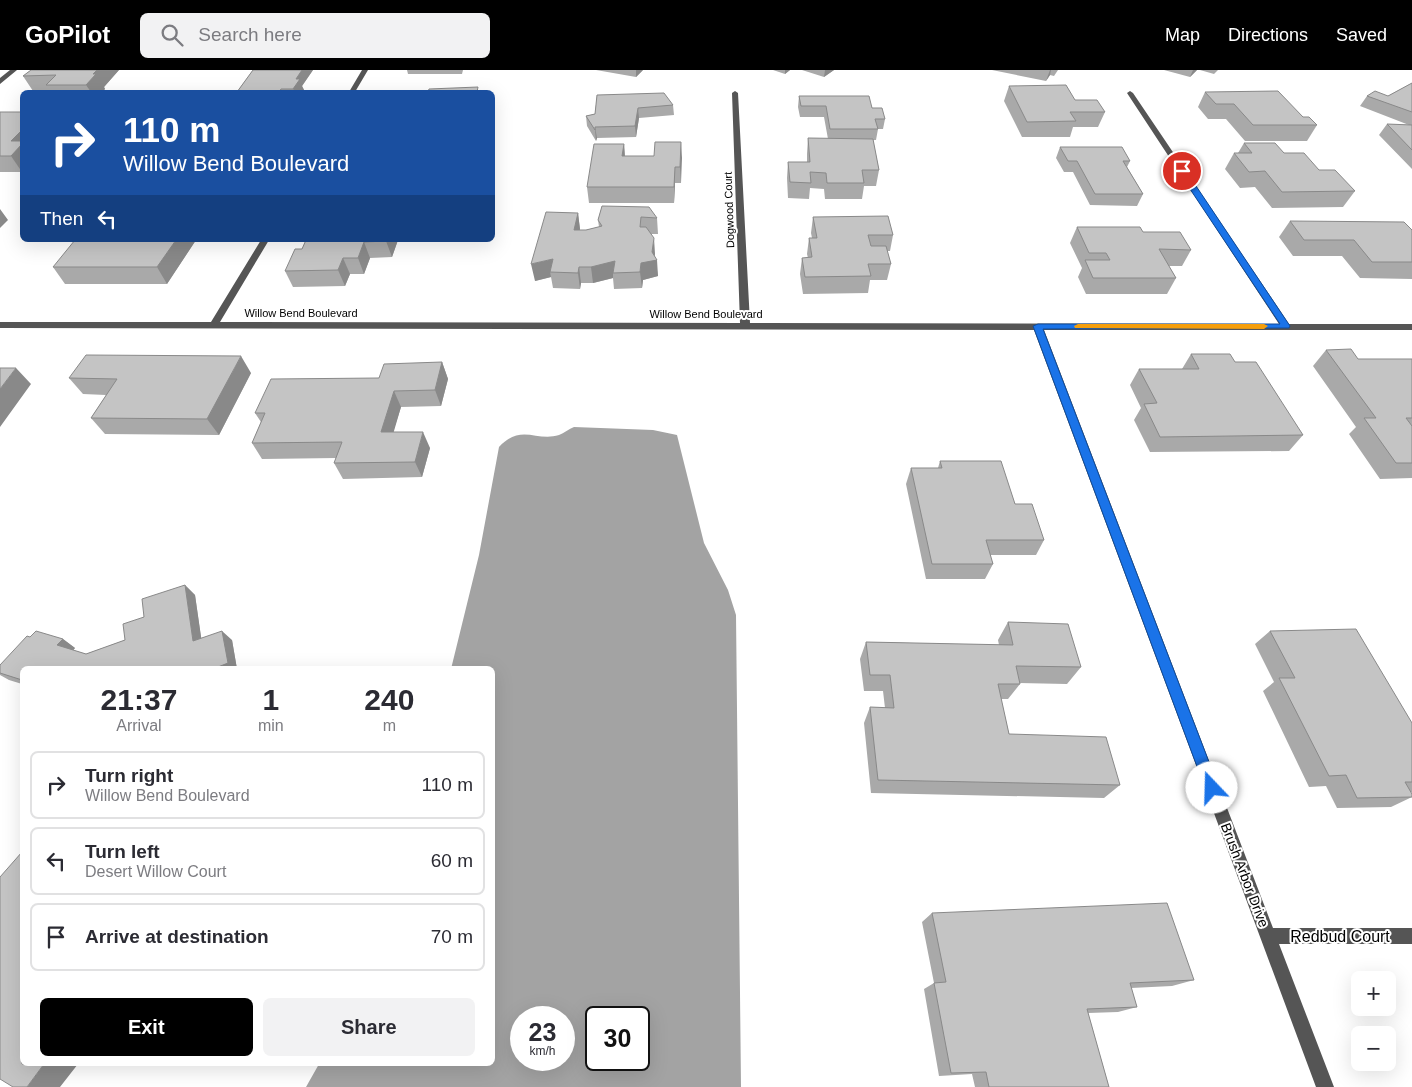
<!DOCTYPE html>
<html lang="en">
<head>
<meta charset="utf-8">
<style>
  body { margin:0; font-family:Arial,sans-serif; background:#f2f2f3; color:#2b2b33; height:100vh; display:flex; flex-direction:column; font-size:19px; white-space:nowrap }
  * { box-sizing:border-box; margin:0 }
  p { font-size:16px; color:#7c7c81 }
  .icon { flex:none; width:28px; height:28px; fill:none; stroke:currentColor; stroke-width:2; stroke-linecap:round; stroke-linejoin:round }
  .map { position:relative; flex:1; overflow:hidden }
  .side { position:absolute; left:20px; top:596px; width:475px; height:400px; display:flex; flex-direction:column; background:#fff; border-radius:8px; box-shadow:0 5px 20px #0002 }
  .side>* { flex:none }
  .hud { position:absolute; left:20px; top:20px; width:475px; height:152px; border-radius:8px; box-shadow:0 5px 20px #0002; background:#1a4fa0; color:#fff; overflow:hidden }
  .buttons { position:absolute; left:1351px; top:901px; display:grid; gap:10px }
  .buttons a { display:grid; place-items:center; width:45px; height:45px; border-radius:8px; background:#fff; box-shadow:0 5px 20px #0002; font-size:25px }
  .speed { position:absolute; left:510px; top:936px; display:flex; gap:10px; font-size:25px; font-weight:700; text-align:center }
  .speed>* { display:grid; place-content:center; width:65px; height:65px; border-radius:50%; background:#fff; box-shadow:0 5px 20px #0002; line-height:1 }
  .speed small { font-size:12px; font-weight:400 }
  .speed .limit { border:2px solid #111; border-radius:8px; background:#fff; color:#111 }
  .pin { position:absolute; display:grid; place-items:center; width:42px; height:42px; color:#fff; margin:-21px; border:2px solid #fff; border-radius:50%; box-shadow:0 1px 5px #0007 }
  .me { position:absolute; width:55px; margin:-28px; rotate:339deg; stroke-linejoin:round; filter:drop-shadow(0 0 4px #0008) }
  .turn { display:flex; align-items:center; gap:18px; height:105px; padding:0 20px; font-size:22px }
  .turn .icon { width:65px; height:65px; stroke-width:2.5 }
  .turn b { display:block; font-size:35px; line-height:42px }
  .then { display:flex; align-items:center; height:48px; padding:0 20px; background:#0003; gap:10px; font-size:19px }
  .eta { display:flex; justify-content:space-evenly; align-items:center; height:85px; text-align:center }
  .eta b { font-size:30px; font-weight:800; line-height:35px }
  .primary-button { display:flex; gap:10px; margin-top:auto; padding:10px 20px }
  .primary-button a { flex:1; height:58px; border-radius:8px; background:#000; color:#fff; font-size:20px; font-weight:800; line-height:58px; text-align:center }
  .primary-button a+a { background:#f2f2f3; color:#2b2b33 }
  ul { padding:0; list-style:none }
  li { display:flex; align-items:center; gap:15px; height:68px; margin:0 10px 8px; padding:0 10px; border:2px solid #e1e1e2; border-radius:8px }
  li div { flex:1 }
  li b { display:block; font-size:19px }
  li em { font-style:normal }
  header { display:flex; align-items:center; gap:30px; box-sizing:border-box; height:70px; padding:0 25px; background:#000; color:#fff }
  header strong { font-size:24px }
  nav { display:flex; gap:28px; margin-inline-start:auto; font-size:18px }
  .search { width:350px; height:45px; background:#f2f2f3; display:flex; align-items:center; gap:12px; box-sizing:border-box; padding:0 18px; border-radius:8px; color:#7c7c81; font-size:19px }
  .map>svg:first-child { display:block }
  .water { fill:#a3a3a3; fill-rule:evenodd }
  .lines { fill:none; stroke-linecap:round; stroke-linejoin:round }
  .minor { fill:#555; fill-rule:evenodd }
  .wall { fill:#a9a9a9 }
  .shaded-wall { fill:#898989 }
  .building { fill:#c4c4c4; stroke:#898989 }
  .route { fill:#1a73e8; stroke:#114b97 }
  .slow { fill:#f59e0b }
  .labels { text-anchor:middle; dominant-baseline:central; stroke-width:4; stroke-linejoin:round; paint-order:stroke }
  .far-street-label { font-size:11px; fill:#000; stroke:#fff }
  .street-label { font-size:14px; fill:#000; stroke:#fff }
  .near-street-label { font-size:16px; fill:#000; stroke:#fff }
</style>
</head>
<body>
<header>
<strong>GoPilot</strong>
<div class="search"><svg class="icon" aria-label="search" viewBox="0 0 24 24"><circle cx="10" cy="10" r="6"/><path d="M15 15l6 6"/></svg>Search here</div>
<nav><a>Map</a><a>Directions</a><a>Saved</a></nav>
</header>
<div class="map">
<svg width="1412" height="1017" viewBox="0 0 1412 1017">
  <rect width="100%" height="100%" fill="#fff"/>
  <!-- water -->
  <path class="water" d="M574,357l79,3 24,5 27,108 24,47 8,25 5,472h-435l13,-23h173v-395h-41l28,-114 20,-108c22,-24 37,-5 60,-12 5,-2 10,-6 15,-8zM521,948h43v42h-43zM596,948h43v42h-43z"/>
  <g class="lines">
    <!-- minor -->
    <path class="minor" d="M10,0h7l-17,14v-6z
      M362,0h6l-13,22h-6z
      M735,21l3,2 12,230 529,1 -152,-231 3,-2 3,2 156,231h123v6h-368l229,598h139v16h-133l55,143h-18l-282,-757 -1034,-2v-6h211l50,-82h8l-49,82 520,1 -8,-230z"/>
  </g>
  <!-- wall -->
  <path class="wall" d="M31,0h88l-15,17 1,2 -3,3h-52l-1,-1h-16l-10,-15z
    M253,0h60l-11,16 2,4 -2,2h-65z
    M407,0h56l-1,4h-54z
    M596,0h47l-7,7z
    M773,0h17l-5,4z
    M802,0h32l-10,7z
    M992,0h66l-4,6 -4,-1 -4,6z
    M1164,0h33l-7,7z
    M1200,0h18l-4,4z
    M1412,13v86l-33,-34 8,-11 22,1 -49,-19 7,-10h21z
    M1009,16l66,14 30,12 -7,15h-25l-3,10h-48l-18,-36z
    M1205,22l98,25 14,8 -10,16h-62l-19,-22h-18l-10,-12z
    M597,25l76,10 1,10 -35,3 -3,19 -39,1 -1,3 -9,-15 -1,-10 9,-2z
    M799,26l73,12 13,11 -2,10h-5l-2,11h-3l6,30 -3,16h-12l-2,13h-37l-1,-10 -14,-1 -1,11 -21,-1 -1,-20 1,-16h19v-8l1,-16 20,1 -4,-22h-24l-2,-10z
    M0,42h22v60h-22z
    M681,72v41h-6l-1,20h-85l-2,-16 37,-43 1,12h29z
    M1244,73l40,10 35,17 36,21 -12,16 -71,1 -17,-21 -15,1 -15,-19 9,-16h4z
    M1060,77l70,14 -3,6 16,27 -6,12 -47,-1 -17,-33h-9l-8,-14z
    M602,136l55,12 1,16h-7l7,42 -15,4 -1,8 -28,1 -1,-11 -20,5h-12l-1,6 -27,-1 -2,-11 -16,4 43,-68 2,17h6l13,-3 -1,-7z
    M813,147l80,18 -3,16h-3l4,13 -4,16h-17l-2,13 -65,1 -3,-20 2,-16h6l-1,-4 2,-16h3l-1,-5z
    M1290,151l122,9v49l-52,-1 -18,-22h-49l-14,-19z
    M1077,157l114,23 -9,16h-13l7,12 -9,16h-81l-8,-17 4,-9 -12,-25z
    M196,170l-29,44h-102l-12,-17z
    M306,170h92l-6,17 -22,1 -6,16h-14l-5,12 -52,1 -8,-16 17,-22z
    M1326,280l32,9h54v119l-32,1 -31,-45 7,-7 -43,-61z
    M1191,284l44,8 68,73 -14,16 -139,1 -16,-32 7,-12 -11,-23 9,-16h43z
    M442,292l6,17 -7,27 -40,1 -8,25 37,16 -8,29 -79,2 -9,-16 2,-5 -74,1 -10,-16 9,-21 -6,-9 124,-35z
    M251,303l-32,62 -114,-1 -14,-16 15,-23 -23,-1 -14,-16z
    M940,391l75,43 29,36 -8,15h-46l3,9 -8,15h-59l-20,-95 5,-16h27z
    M185,515l10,10 6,43 31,2 5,29h-215v15l-13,-4 -9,-5v-10l63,-26 12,9 -2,2 13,4 39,-14 19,-23z
    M1008,552l73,45 -14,17 -48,-1 1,1 -12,15h-7l8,35 111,51 -16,13 -233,-5 -7,-70 6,-16 15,1 -2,-17h-19l-4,-32 6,-17 133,3 -1,-5z
    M1270,561l142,92v69h-1l1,2v3l-21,10 -54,1 -11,-22 -17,1 -46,-96 11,-9 -19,-38z
    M932,843l262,67 -22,6 -41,2 6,19 -19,5 -30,1 21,74h-134l-3,-13 -33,2 -15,-87 10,-6 -12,-61z"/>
  <!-- shaded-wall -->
  <path class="shaded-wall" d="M97,0h22l-15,17 1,2 -3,3h-11l-5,-7 7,-11z
    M302,0h11l-11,16 2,4 -2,2h-7l-2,-3 3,-10z
    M636,0h7l-7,7z
    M785,0h5l-5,4z
    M825,0h9l-10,7z
    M1050,0h1l-1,5 -4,6z
    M1193,0h4l-7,7z
    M638,38l1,10 -3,19 -1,-11z
    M595,57l2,11 -1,3 -1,-11z
    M22,60v42l-11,-16v-15z
    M681,72l1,16 -1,25 -1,-16z
    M624,74l1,16 -3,-4z
    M675,97v16l-1,20v-16z
    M0,139l8,11 -8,8z
    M578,143l2,16 -4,17 -2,-16z
    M654,168l1,16 -1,6h3l1,16 -15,4 -1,8 -2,-16 1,-9 11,-11z
    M176,170h20l-29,44 -10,-17z
    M387,170h11l-6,17 -6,-16z
    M364,172l6,16 -6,16 -6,-16z
    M343,188l7,16 -5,12 -7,-16z
    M553,189l-3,13 1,5 -16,4 -4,-17z
    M615,191l-2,12v5l-20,5 -2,-16z
    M579,197l2,16 -1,6 -2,-16z
    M241,286l10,17 -32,62 -12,-16z
    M442,292l6,17 -7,27 -6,-16z
    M16,298l15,16 -31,43v-38z
    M394,321l7,16 -12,41 -8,-16z
    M423,362l7,16 -8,29 -7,-15z
    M185,515l10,10 8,55 -10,-9z
    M222,561l10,9 5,29h-24z
    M63,569l12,9 -5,6 -13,-9z
    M44,994h34l-18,23h-33z"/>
  <!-- building -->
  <path class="building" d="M31,0h66l-4,4h3l-10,11h-40l10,-10 -33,1z
    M253,0h49l-6,9h4l-7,10h-12l-2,3h-42z
    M1412,13v29l-45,-16 8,-5 13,5z
    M1066,15l9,15h22l8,12h-35l6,9 -49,1 -18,-36z
    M478,17l-1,5h-49l1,-3z
    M1278,21l25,26h6l8,8h-64l-19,-21h-18l-11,-12z
    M664,23l9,12 -35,3 -3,18 -40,1v3l-9,-14 9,-2 2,-19z
    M799,26h70l3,12h10l3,11h-10l3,10h-48l-4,-23h-25z
    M0,42h22v18l-11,11h11v3l-11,12h-11z
    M1387,54l25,1v25z
    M808,68l65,1 6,31h-17l2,13h-37l-1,-10 -16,-1 1,11 -21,-1 -2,-20h22z
    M655,72h26l-1,25h-5l-1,20h-87l7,-43h30l-2,12h32z
    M1244,73h31l9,10h20l15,17h16l20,21 -73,1 -17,-21 -16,1 -15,-19h18z
    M1060,77h62l8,14h-7l20,33h-48l-18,-33h-9z
    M602,136l47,1 8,11 -16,-1 -1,10h6l8,11 -2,14 5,8 -16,3 -1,9 -27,1 2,-12 -24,6h-12l-1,6 -28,-1 3,-13 -22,5 15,-52 32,1 -4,17h12l16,-4 -4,-6z
    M888,146l5,19h-25l3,11h15l5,18h-23l3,12 -66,1 -3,-19 10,-1 -3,-19h8l-4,-21z
    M1290,151l114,1 8,8v32h-40l-18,-22h-50z
    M1077,157h63l3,5h37l11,18 -32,-1 17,29h-83l-8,-18h25l-4,-7h-17z
    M75,170h101l-19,27h-104z
    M306,170h81l-1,1 -22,1 -6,16h-15l-5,12 -53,1 10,-22h7z
    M1351,279l7,10h54v59h-6l6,8v37h-16l-32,-45h12l-50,-68z
    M1191,284h39l5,8h21l47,73 -143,2 -16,-33 13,-1 -18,-34h60z
    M86,285l155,1 -34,63 -116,-1 26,-39 -48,-1z
    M442,292l-7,28 -41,1 -13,41h42l-8,30 -81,1 8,-21 -90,1 13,-30h-10l16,-34 108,-1 5,-14z
    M0,298h16l-16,21z
    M940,391h61l14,43h17l12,36h-58l7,24h-61l-21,-96h31z
    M185,515l8,56 29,-10 6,32 -15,6h-191v11l-22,-7v-8l27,-29 3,1 6,-6 27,8 -6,6 29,9 39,-14 -2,-16 21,-7 -2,-18z
    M1008,552l60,2 13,43 -65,-1 4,18h-22l11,50 97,3 14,48 -242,-5 -8,-73 24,1 -4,-33h-20l-4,-33 147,3z
    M1356,559l56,94v59h-7l7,12v3l-55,1 -11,-23 -17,1 -50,-98h16l-25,-47z
    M22,782v212h22l-17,23h-14l-13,-8v-202z
    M1167,833l27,77 -64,3 7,24 -50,2 22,78h-120l-3,-15 -35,1 -17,-90 12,-1 -14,-69z"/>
  <!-- route -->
  <path class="route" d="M1179,99l7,2 104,155 -1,2 -246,1 176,459 -2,5 -5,2 -5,-2 -2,-5 -172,-462 5,-2h242l-102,-153z"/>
  <!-- slow -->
  <path class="slow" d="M1078,254h186l4,2 -4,3 -189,-1 -1,-2z"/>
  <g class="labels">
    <!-- far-street labels -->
    <g class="far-street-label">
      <text transform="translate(729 140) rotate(-92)">Dogwood Court</text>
      <text x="301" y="243">Willow Bend Boulevard</text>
      <text x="706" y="244">Willow Bend Boulevard</text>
    </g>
    <!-- street labels -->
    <g class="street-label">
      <text transform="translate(1245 805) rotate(69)">Brush Arbor Drive</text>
    </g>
    <!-- near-street labels -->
    <g class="near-street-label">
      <text x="1340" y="866">Redbud Court</text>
    </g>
  </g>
</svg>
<div class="buttons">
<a>+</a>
<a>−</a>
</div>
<div class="speed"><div>23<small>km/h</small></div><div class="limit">30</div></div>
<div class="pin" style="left:1182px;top:101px;background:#d93025"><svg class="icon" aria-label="arrive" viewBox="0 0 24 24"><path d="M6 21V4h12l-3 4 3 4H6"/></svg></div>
<svg class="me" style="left:1212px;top:718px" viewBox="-20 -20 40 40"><circle r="19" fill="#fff"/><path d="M0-13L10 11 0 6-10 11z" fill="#1a73e8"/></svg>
<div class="hud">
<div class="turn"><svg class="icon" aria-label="right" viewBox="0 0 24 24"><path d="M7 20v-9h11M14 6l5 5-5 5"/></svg><div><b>110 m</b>Willow Bend Boulevard</div></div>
<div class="then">Then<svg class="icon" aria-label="left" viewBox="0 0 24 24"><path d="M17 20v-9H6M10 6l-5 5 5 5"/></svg></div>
</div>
<section class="side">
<div class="eta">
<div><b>21:37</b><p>Arrival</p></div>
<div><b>1</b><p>min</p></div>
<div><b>240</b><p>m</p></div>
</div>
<ul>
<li><svg class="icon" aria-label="right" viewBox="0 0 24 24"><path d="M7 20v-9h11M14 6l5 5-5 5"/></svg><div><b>Turn right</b><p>Willow Bend Boulevard</p></div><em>110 m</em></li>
<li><svg class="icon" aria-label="left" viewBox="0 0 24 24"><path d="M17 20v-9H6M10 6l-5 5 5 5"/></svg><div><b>Turn left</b><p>Desert Willow Court</p></div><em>60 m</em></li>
<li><svg class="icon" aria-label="arrive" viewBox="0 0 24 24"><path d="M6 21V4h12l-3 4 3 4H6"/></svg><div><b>Arrive at destination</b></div><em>70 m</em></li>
</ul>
<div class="primary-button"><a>Exit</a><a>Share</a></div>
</section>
</div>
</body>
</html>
